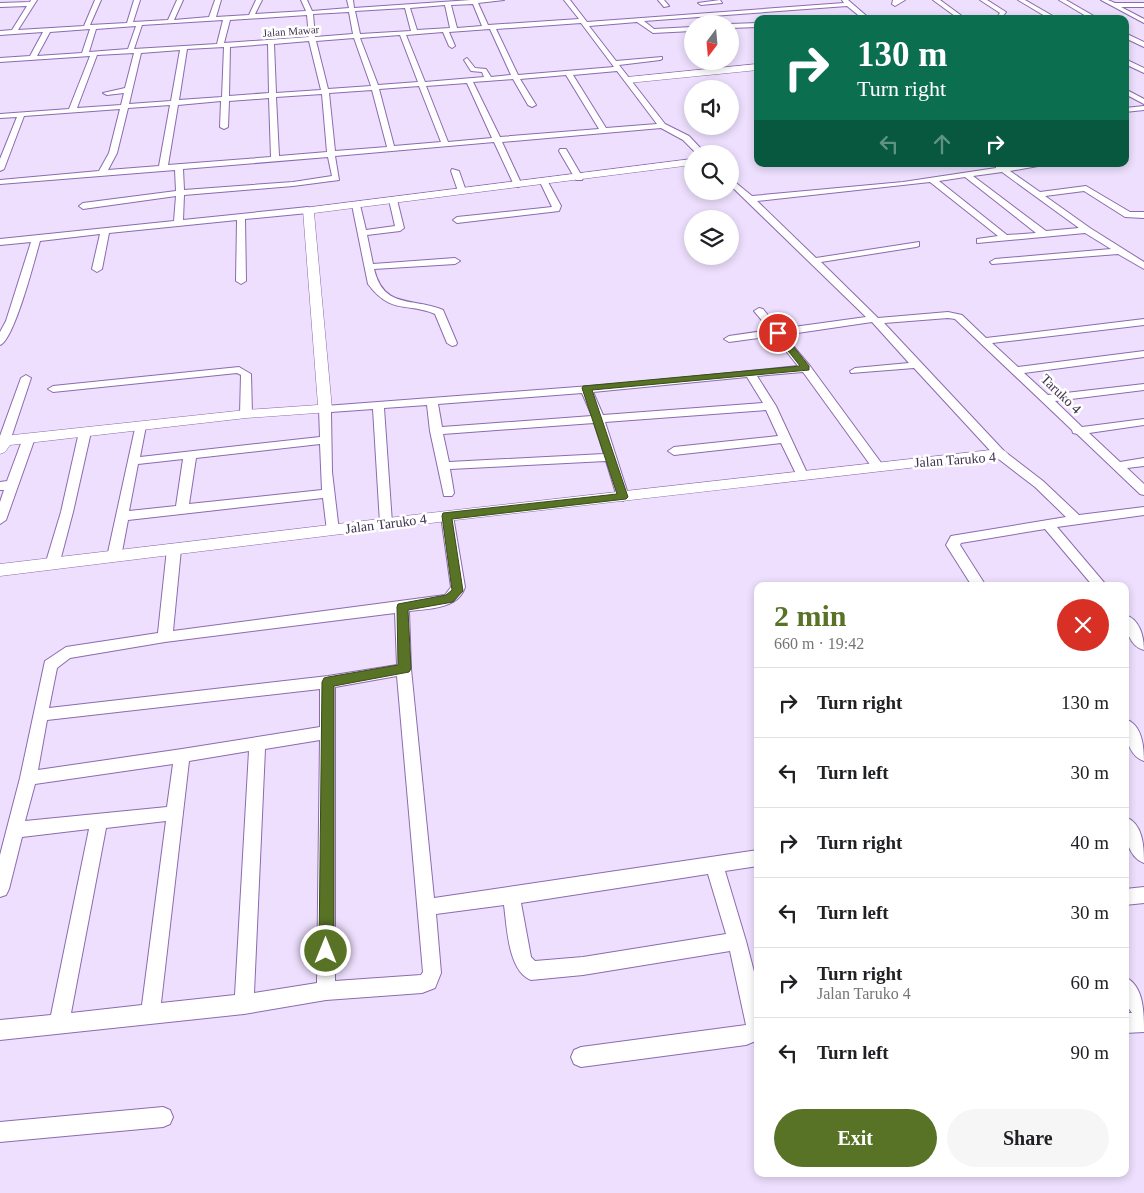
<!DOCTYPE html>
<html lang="en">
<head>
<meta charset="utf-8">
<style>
  body { margin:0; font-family:Georgia,serif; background:#f6f6f6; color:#202124; height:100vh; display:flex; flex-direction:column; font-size:19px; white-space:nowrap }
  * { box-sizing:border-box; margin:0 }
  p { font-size:16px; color:#757577 }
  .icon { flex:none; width:28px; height:28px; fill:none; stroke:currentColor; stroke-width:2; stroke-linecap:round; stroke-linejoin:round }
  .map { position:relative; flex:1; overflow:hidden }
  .details { position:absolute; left:754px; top:582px; width:375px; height:595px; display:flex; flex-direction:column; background:#fff; border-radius:10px; box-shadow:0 2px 8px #0003 }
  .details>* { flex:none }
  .banner { position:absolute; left:754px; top:15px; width:375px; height:152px; border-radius:10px; box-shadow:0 2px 8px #0003; background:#0b6e4f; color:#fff; overflow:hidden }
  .needle { width:32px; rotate:196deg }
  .buttons { position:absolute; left:684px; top:15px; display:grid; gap:10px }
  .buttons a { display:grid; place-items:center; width:55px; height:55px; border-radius:50%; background:#fff; box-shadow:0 2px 8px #0003; font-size:25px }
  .pin { position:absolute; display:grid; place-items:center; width:42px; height:42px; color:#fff; margin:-21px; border:2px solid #fff; border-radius:50%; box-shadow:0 1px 5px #0007 }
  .me { position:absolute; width:55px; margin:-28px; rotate:0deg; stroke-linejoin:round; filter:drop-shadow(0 0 4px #0008) }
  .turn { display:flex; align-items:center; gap:18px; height:105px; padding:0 20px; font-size:22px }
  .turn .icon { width:65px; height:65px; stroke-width:2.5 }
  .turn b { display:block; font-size:35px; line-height:42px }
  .lanes { display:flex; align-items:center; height:48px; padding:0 20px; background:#0003; justify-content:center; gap:25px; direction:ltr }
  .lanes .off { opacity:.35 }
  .round { display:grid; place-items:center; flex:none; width:52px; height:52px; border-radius:26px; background:#f6f6f6 }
  .headline { display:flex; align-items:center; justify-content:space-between; height:85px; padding:0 20px }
  h1 { font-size:30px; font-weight:800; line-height:38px; color:#587326 }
  .primary-button { display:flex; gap:10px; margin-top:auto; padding:10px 20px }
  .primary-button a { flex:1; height:58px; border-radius:30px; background:#587326; color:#fff; font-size:20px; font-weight:800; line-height:58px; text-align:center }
  .primary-button a+a { background:#f6f6f6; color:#202124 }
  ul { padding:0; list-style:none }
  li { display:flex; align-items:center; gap:15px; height:70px; padding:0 20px; border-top:1px solid #e0e0e0 }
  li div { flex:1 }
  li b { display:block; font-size:19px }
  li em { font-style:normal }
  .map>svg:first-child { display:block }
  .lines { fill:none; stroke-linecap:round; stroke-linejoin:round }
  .minor-casing { stroke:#8d6aaf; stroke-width:2 }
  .tertiary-casing { stroke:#8d6aaf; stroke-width:1 }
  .minor { fill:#fff; fill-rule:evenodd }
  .tertiary { fill:#fff; fill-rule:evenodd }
  .route { fill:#587326; stroke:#394b19 }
  .labels { text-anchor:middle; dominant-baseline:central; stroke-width:5; stroke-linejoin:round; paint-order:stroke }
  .far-street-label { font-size:11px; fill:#40314f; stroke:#fff }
  .street-label { font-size:14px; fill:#40314f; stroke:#fff }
</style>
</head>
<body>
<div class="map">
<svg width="1144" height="1193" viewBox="0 0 1144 1193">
  <rect width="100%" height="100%" fill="#eddffd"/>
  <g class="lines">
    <!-- minor casing -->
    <g class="minor-casing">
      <path id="minor" d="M31,0h6l-19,30 66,-4 11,-26h6l-11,25 37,-2 7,-23h6l-7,22 35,-2 9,-20h6l-9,20 35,-3 6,-17h6l-5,17 33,-2 7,-15h6l-7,14 51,-3 -5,-11h6l5,11 37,-3 -2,-8h6l1,8 117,-8h33l-26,3 10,22 91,-6 -15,-19h6l17,22 257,-19 -2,-3h6l22,19h-7l-16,-13 -203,15 10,8 38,-2v4l-39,2 -16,-11 -48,4 27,35 46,-4v2l-2,1 -41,5 46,59 24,12 17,18h-9l-14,-14 -22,-12 -159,14 20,43 -4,2 -4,-2 -20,-43 -159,14 4,24 -46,6 -109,9 -1,25 125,-13 4,3 -4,3 -63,6 1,62 -5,3 -5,-3 1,-61 -128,13 -7,36 -5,3 -5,-3 8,-35 -60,7c-5,17 -26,100 -40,104v-13l6,-11 25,-79 -31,3v-6l174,-18 2,-25 -93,13 -4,-3 4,-3 93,-12 -1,-21 -175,14v-4l99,-9 10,-18 11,-44 -96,7 -20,53 -4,2v-12l17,-42 -17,1v-4l69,-5 21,-53 -90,6v-4l30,-2 13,-24 -43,3v-4l12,-1 15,-24 -27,1v-4l30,-1zM473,4l9,22 -25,2 -6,-23zM445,5l5,23 -33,2 -7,-22zM405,8l6,23 -51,3 -5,-23zM349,12l4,22 -38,3 -2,-23zM307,15l2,22 -85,6 6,-23zM223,20l-6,24 -83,5 8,-24zM581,23l33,44 -96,8 -22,-46zM136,26l-8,23 -39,3 7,-23zM90,29l-8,24 -45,3 13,-24zM490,29l21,46 -20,2 -5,-8 -11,-1 -8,-10 -3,2 7,11 11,1 2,5 -59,5 -19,-47 37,-3 6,14 3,2 3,-2 -6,-14zM400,35l18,47 -40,3 -18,-47zM354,38l17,48 -43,3 -12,-48zM309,41l12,49 -45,3 -2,-49zM268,44l1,49 -40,3 1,-49zM224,47l-2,50 -43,3 8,-51zM180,50l-9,51 -42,3 12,-51zM134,53l-9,35 -22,5 4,2 17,-2 -3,12 -44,3 20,-53zM617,71l40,53 -51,4 -33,-53zM566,75l33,54 -99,8 -27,-55 40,-3 15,26 4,2 4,-2 -16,-26zM467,83l25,55 -44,4 -22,-56zM419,86l22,56 -47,4 -15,-57zM372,90l15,57 -52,4 -6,-58zM322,94l5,58 -48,4 -3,-59zM269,98l2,59 -103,8 10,-60 43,-4 -1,26 4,2 4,-2 1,-26zM170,105l-11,61 -51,4 9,-17 11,-45zM328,157l4,19 -39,6 -109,8 -1,-21z
        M658,0h6l5,6 -5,1z
        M720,0l2,3 -21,2 -3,-2z
        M893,0h12l-10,6 -3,-2z
        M933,0h7l26,19h-7z
        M980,0h7l19,12 -3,4 4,3 -10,-2 3,-4z
        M1018,0h7l33,19h-8z
        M1059,0h7l33,19h-8z
        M1101,0h7l7,3h29v4h-23l23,12v4z
        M758,23v4l-28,1v-4z
        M1125,33l19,9v5l-19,-9z
        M1125,59l19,9v5l-19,-9z
        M1125,89l19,10v5l-19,-10z
        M1144,106v4l-19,2v-4z
        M560,149h6l17,29 -1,2h-6l-17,-29z
        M996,164l9,2 37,-2 -4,2 -28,5 30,21 46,-6 44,26h14v6l-19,-1 -41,-26 -39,5 45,32 54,34v7l-26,-15 -126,10 -2,-2 5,-3 116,-10 -26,-16 -108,10v-4l21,-3 -68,-54 -173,19 59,57 103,-16v4l-3,1 -95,15 57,56 70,-6 14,3 24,23 158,-19v6l-152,18 26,24 126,-16v6l-120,16 24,22 96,-11v6l-89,11 27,26 62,-8v6l-55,8 31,29 24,-4v8l-17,2 17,16v11l-4,-1 -63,-60 -4,-1 -1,-3 -117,-111 -7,-1 -64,5 120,128 39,30 36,34 65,-8v8l-87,12 50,59h-14l-48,-57 -84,14 -1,2 26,41h-14l-26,-41 5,-9 115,-19 -31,-30 -39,-30 -82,-89 -63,5 -1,-2 5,-3 54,-5 -37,-41 -88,13 26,31 72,98 2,3 -2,3h-8l-71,-98 -46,4 19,30 32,69 -2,3h-8l-17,-35 -107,12 -6,-4 6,-4 104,-11 -12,-26 -161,12 24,75 -6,4 -6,-4 -11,-36 -156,8 4,24 -2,3h-8l-14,-65 -3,-26 -43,3 8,115 -6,4 -6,-4 -7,-114 -42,3 1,60 7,59 -1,3h-10l-1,-3 -4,-33 -195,22 -7,37 -2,3h-10l-2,-3 29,-133h8l2,2 -6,31 180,-20 -1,-28 6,-3 305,-23 168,-17 -24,-30 -45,6 -5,-3 5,-3 41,-6 -16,-19 5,-3 4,1 16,20 87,-12 -136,-132v-7l22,18 151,-14 93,-14zM1002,172l77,56 -33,3 -73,-55zM965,177l71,56 -29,2 -68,-54zM747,377l16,26 -160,12 -10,-23zM582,393l10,23 -150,11 -4,-23zM594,423l10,31 -155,8 -6,-28zM320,444l2,46 -133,14 7,-46zM183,459l-7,47 -47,5 9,-47z
        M452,169l7,2 7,20 -1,2 -7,-2 -7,-20z
        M541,180l7,2 13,24 -2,5 -102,12 -4,-3 4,-3 95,-10 -12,-25z
        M393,197l4,3 7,28 -4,3 -33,4 6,29 82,-6 5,3 -5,3 -81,5c10,41 39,28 69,41l14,33 -1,2 -4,1 -5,-3 -12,-29c-28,-12 -44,1 -67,-30l-16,-79 4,-3 4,3 6,25 29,-4 -6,-26z
        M239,367l12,7 1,40 -6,3 -6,-3 1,-39 -4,-2 -184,19 -5,-3 5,-3z
        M26,375l5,3 -21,63 -2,3 -8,1v-9l21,-58z
        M85,429l6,3 -18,80 -14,53 -2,3h-10l-2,-3 16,-53 18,-80z
        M29,434l6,4 -29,82 -6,4v-22l4,-12h-4v-8l7,-1 16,-43z
        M447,512l6,4 12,71c-6,22 -38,22 -56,24l2,58 23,229 324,-48v16l-33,5 21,70 12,46v53l-12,5 -165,22 -7,-3 -3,-7 3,-7 7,-3 165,-22 -16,-74 -147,24 -52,5c-23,-9 -24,-53 -27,-75l-68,9 5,59 -6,15 -13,5 -96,7 -82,14 -244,26v-20l51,-5 38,-186 -67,8 -13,52 -3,6 -6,2v-42l20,-77 25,-117 21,-14 92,-14 9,-84 2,-3h10l2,3 -8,82 272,-36 6,-8 -10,-71zM395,613l2,52 -69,11 -279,32 8,-40 13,-10 95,-16zM397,676l26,296 -2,3 -86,6v-294zM320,689v38l-138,22 -144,21 9,-50zM320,740l-3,243 -63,10 11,-244zM249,751l-14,244 -74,8 28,-242zM173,764l-6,43 -142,14 10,-37zM166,821l-24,184 -71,8 35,-185zM708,874l18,60 -143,23 -48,4 -4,-4 -10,-54z
        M1125,615c15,4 19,22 19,35 -15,-4 -19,-22 -19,-35z
        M1125,719c17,5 19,27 19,42 -17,-6 -19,-27 -19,-42z
        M1125,817c18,6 19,29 19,46 -18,-7 -19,-30 -19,-46z
        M1144,887v16l-19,2v-16z
        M1125,977c19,9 19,35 19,55l-19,1v-20h7l-7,-10z
        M163,1107l7,3 3,7 -3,7 -7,3 -163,15v-20z"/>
    </g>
    <!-- tertiary casing -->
    <g class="tertiary-casing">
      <path id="tertiary" d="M758,64v6l-130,13 -4,-3 4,-3z
        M692,159v6l-378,48 18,196 -2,3 -84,6 -236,27 -5,7 -5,2v-17l4,-1 242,-26 72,-5 -15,-195 1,-2z
        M1000,449l5,2 3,3 -3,3 -558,64 -447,55v-12l447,-53z"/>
    </g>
    <!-- minor -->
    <use href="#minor" class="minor"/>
    <!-- tertiary -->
    <use href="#tertiary" class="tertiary"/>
  </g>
  <!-- route -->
  <path class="route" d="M778,330l3,1 28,35v4l-217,20 36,107 -2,2 -174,20 11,72 -10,11 -45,8 3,59 -2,3 -75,14v265l-2,5 -6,2 -5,-2 -2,-5 3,-269 2,-4 4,-1 70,-12 -1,-58 1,-3 48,-9 6,-5 -10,-74 1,-3 174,-19 -35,-106 1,-2 217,-20 -26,-33z"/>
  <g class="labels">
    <!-- far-street labels -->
    <g class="far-street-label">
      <text transform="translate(291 31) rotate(-4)">Jalan Mawar</text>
    </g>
    <!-- street labels -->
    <g class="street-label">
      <text transform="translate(1061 394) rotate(44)">Taruko 4</text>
      <text transform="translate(955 460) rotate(-4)">Jalan Taruko 4</text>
      <text transform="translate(386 524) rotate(-7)">Jalan Taruko 4</text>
    </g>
  </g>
</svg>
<div class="buttons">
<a><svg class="needle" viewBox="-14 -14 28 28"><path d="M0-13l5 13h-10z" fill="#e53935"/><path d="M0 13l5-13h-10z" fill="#757577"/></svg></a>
<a><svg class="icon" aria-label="sound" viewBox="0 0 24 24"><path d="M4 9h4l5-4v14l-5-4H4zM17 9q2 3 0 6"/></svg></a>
<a><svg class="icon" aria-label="search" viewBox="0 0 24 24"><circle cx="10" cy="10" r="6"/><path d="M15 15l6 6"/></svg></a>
<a><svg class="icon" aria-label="layers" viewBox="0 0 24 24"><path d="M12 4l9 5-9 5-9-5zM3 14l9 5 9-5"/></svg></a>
</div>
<div class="pin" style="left:778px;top:333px;background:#d93025"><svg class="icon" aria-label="arrive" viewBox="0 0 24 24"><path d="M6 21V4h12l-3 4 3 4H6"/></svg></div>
<svg class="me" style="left:326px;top:951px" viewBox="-20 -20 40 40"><circle r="17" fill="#587326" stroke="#fff" stroke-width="3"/><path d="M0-11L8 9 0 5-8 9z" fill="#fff"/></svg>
<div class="banner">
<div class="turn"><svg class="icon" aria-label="right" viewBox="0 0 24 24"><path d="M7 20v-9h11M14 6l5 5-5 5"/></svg><div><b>130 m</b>Turn right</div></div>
<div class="lanes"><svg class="icon off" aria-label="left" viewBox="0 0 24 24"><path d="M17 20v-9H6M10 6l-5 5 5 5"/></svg><svg class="icon off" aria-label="ahead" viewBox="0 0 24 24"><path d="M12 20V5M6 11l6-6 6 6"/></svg><svg class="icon" aria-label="right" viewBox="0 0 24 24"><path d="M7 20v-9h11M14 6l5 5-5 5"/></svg></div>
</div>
<section class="details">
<div class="headline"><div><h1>2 min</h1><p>660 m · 19:42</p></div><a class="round" style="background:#d93025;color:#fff"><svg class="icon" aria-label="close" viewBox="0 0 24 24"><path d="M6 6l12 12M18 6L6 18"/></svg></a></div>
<ul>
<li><svg class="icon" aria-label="right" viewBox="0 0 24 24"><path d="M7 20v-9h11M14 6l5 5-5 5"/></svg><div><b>Turn right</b></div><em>130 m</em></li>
<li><svg class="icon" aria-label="left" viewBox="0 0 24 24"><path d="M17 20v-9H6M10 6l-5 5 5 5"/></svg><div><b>Turn left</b></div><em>30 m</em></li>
<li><svg class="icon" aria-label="right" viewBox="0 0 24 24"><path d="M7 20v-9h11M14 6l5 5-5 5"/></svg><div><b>Turn right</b></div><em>40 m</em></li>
<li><svg class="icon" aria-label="left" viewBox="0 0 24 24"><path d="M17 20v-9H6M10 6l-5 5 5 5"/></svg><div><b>Turn left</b></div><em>30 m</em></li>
<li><svg class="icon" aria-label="right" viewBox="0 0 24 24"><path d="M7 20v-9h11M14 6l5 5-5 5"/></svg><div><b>Turn right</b><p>Jalan Taruko 4</p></div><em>60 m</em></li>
<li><svg class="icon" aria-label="left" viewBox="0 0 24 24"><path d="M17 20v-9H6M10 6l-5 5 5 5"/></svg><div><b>Turn left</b></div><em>90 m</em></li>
</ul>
<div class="primary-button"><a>Exit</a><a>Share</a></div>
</section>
</div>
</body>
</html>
